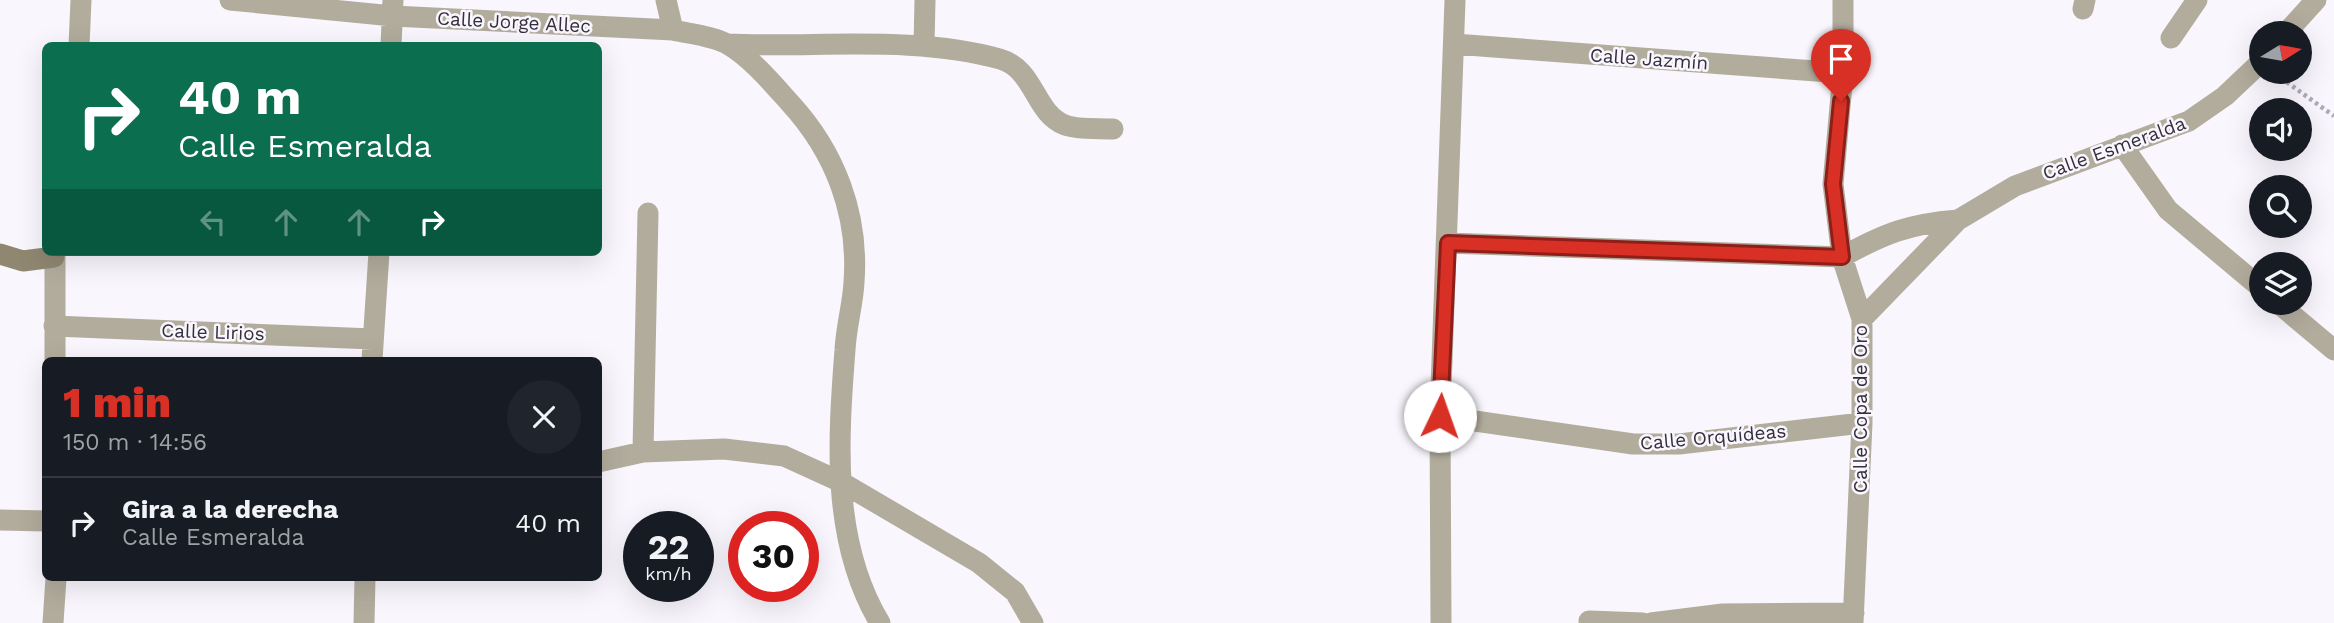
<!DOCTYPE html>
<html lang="es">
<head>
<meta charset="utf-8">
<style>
  body { margin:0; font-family:"Work Sans",sans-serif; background:#20242c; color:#f1f3f6; height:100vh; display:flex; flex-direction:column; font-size:26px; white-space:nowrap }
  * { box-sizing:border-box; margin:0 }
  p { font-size:23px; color:#9ea1a6 }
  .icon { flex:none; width:38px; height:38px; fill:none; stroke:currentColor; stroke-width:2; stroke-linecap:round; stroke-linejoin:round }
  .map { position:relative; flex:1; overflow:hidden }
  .side { position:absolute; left:42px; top:357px; width:560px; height:224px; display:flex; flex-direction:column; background:#171b24; border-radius:10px; box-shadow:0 7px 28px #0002 }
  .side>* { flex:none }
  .guide { position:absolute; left:42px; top:42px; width:560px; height:214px; border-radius:10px; box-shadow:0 7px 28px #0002; background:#0b6e4f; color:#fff; overflow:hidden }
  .needle { width:46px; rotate:79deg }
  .controls { position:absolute; left:2249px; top:21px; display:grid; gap:14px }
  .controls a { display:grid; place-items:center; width:63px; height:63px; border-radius:50%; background:#171b24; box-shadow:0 7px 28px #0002; font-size:35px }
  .speed { position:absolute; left:623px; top:511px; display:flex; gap:14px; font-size:35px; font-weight:700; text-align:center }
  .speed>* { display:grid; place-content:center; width:91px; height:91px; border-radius:50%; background:#171b24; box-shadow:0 7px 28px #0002; line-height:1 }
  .speed small { font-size:18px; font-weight:400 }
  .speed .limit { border:10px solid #d22; background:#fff; color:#111 }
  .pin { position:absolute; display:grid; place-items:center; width:60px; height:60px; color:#fff; margin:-72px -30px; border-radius:50% 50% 50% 0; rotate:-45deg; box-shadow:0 0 7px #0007 }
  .pin .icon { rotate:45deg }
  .me { position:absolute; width:77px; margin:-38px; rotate:3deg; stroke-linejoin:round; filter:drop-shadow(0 0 5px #0008) }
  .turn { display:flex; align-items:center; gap:24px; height:147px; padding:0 21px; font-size:32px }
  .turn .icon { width:91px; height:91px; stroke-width:2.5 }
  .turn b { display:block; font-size:49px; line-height:60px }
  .lanes { display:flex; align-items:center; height:66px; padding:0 21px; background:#0003; justify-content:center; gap:35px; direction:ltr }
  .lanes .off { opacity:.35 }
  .round { display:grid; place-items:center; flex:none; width:74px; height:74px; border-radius:37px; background:#20242c }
  .head { display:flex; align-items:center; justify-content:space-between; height:119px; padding:0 21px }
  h1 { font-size:42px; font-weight:800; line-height:52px; color:#d93025 }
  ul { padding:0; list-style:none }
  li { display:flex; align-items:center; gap:21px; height:91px; padding:0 21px; border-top:2px solid #363941 }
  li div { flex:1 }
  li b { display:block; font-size:26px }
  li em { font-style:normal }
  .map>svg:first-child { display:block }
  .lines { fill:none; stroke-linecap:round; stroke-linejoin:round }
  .path { stroke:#afacb5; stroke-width:4.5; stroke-dasharray:3.5 3.5; stroke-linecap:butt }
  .street { stroke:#b2ac9d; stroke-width:21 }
  .secondary { stroke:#908771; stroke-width:21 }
  .route-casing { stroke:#8d1f18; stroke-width:18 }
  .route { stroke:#d93025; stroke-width:12 }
  .labels { text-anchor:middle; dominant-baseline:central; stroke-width:5; stroke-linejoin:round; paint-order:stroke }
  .street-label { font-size:19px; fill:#342f3c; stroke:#f9f6fd }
</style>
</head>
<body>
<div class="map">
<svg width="2334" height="623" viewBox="0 0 2334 623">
  <rect width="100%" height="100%" fill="#f9f6fd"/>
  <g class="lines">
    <!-- path -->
    <path class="path" d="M2281,78l53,38"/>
    <!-- street -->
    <path class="street" d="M230,0l163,16 280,14
      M666,0l7,30c17,4 41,6 56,15 22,13 44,39 61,58 45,49 69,111 64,179 -1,22 -8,45 -9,68 -7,90 -14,192 35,273
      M1843,0v73l-10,111 9,73 20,62v104l-9,200
      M2083,9l2,-9
      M2286,33l30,-33
      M2171,38l26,-38
      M728,44c89,4 186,-9 272,15 35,10 34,54 65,66 13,5 34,3 48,4
      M1454,44l389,29
      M924,45l1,-45
      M79,46l2,-46
      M391,46l2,-46
      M2122,145l46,65 93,78
      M1448,243l394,14c43,-24 67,-33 116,-37
      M2278,303l56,47
      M1862,319l96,-99 57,-34 174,-65 36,-25 36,-34
      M54,326l319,13
      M55,360v-108
      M372,360l7,-108
      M1440,416l193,28h46l183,-21
      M643,452l5,-239
      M598,462l45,-10 81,-3 60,7 57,26 138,81 36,29 18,31
      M0,520l46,1
      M1589,621l54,2
      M53,623l3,-45
      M364,623l1,-45
      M1441,623l-1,-207 15,-416
      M1651,623l72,-9 131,-1"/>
    <!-- secondary -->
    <path class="secondary" d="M0,254l23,7 31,-4"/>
  </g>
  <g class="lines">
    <!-- route casing -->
    <g class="route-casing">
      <path id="route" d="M1440,416l8,-173 394,14 -9,-73 8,-83"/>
    </g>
    <!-- route -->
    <use href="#route" class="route"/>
  </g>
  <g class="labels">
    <!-- street labels -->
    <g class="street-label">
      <text transform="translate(514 22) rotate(3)">Calle Jorge Allec</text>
      <text transform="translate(1649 59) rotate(4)">Calle Jazmín</text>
      <text transform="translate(2114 148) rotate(-20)">Calle Esmeralda</text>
      <text transform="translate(213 332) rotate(2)">Calle Lirios</text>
      <text transform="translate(1860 409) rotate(-90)">Calle Copa de Oro</text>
      <text transform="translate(1713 437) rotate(-5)">Calle Orquídeas</text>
    </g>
  </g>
</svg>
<div class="controls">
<a><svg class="needle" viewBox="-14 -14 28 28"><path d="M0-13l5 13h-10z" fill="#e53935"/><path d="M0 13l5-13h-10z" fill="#9ea1a6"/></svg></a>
<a><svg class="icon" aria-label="sound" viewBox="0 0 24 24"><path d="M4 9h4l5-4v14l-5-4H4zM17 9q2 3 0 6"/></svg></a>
<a><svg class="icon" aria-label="search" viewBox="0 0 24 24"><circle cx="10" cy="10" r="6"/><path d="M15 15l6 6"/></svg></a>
<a><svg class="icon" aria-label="layers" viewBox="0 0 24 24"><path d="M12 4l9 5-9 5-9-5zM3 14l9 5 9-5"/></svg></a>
</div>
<div class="speed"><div>22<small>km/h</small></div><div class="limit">30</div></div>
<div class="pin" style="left:1841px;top:101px;background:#d93025"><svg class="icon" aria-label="arrive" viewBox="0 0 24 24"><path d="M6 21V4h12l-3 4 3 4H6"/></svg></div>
<svg class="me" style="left:1440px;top:416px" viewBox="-20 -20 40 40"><circle r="19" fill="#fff"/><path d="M0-13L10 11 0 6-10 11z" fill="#d93025"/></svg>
<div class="guide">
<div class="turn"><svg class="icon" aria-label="right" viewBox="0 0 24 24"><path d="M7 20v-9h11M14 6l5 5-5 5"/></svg><div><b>40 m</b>Calle Esmeralda</div></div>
<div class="lanes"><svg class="icon off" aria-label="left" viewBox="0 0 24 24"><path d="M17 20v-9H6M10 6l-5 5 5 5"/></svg><svg class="icon off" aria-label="ahead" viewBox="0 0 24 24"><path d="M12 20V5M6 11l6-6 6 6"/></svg><svg class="icon off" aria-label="ahead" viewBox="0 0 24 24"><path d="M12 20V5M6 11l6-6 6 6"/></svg><svg class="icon" aria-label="right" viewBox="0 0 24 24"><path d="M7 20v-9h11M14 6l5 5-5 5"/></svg></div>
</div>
<section class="side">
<div class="head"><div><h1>1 min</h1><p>150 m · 14:56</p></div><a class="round"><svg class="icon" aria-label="close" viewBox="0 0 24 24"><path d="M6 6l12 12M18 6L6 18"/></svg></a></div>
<ul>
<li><svg class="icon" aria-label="right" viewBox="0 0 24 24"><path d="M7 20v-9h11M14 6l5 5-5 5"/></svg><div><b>Gira a la derecha</b><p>Calle Esmeralda</p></div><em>40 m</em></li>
</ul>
</section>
</div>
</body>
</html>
